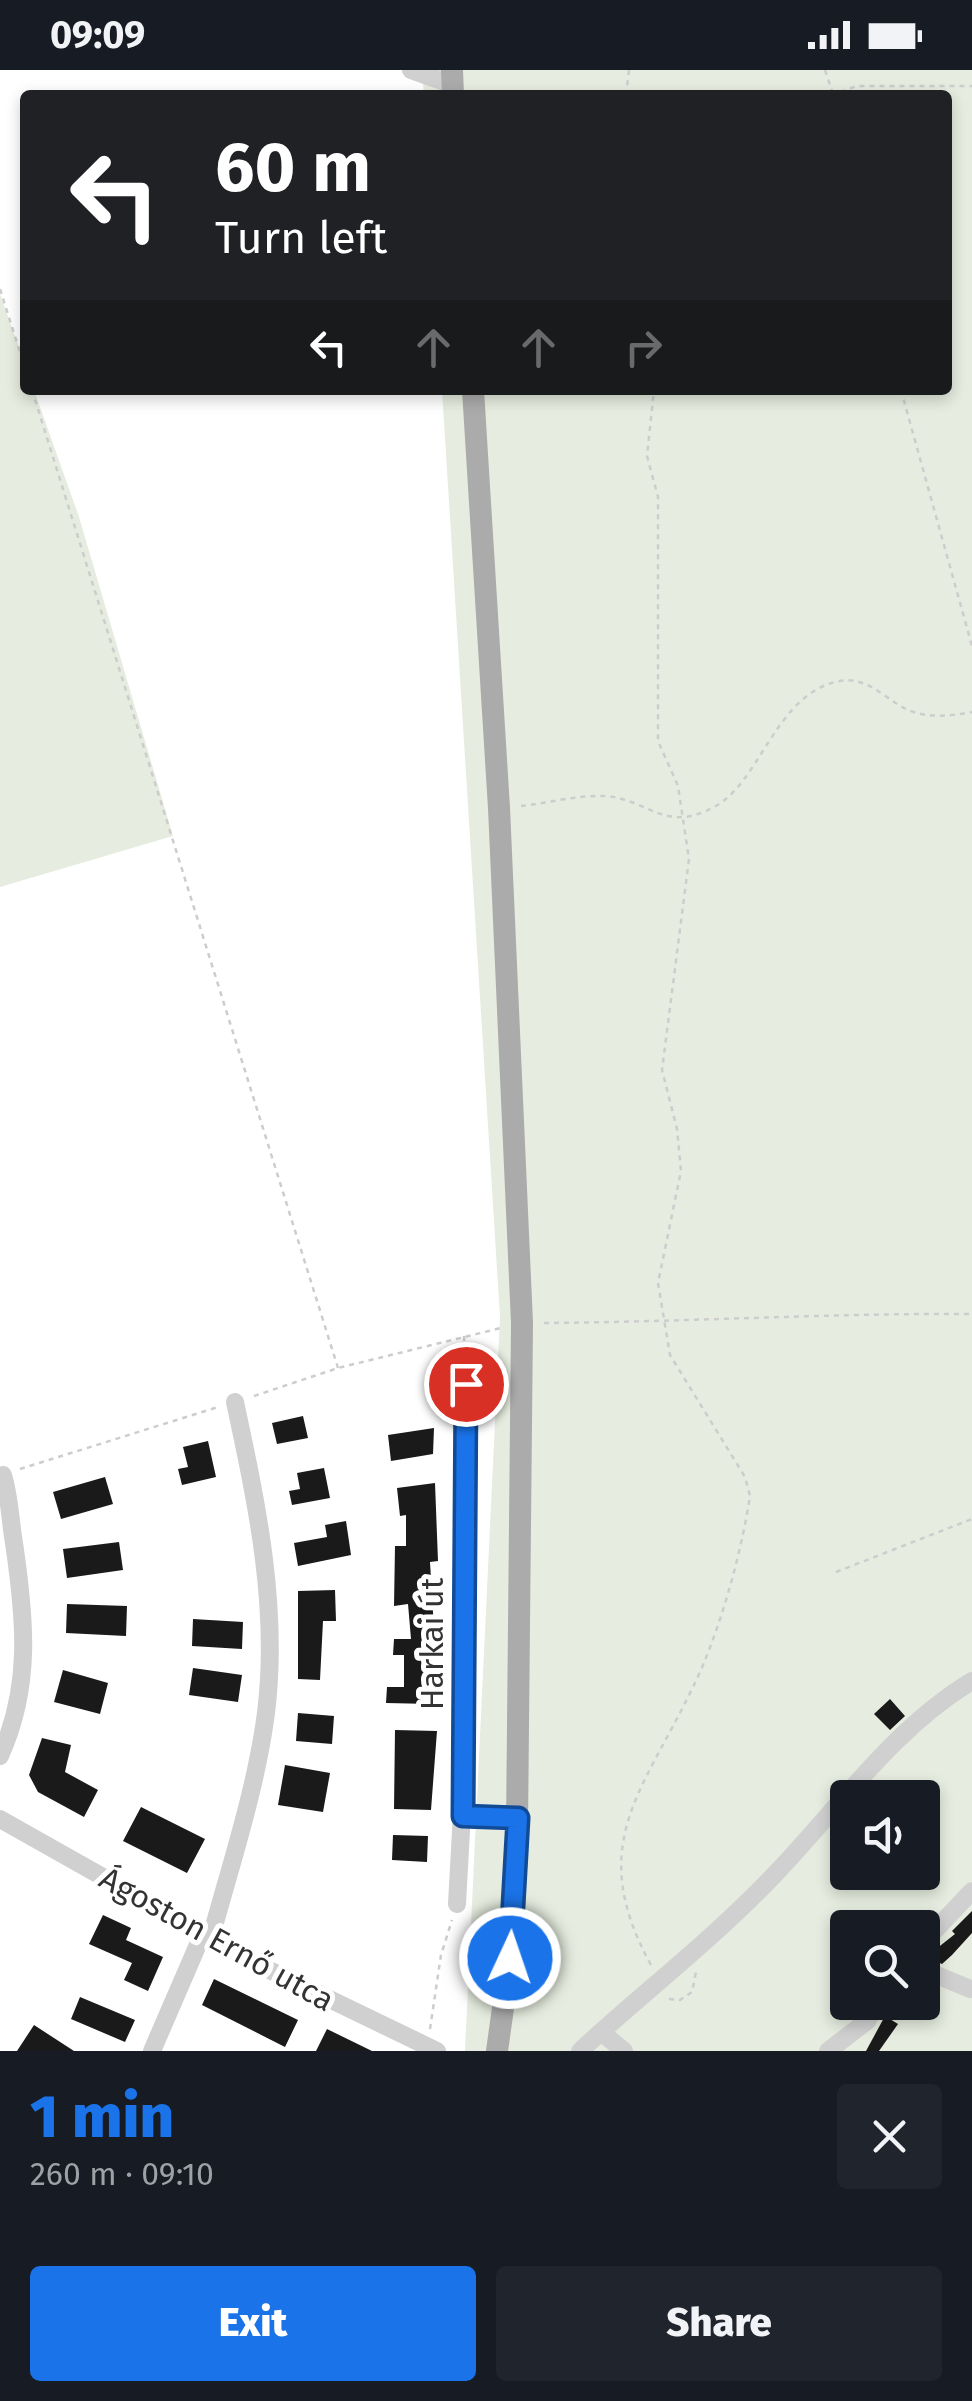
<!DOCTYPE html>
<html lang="en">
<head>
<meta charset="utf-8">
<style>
  body { margin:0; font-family:"Fira Sans",sans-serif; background:#20242c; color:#f1f3f6; height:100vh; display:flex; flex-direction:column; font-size:38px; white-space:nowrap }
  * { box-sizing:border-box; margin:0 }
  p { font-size:32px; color:#9ea1a6 }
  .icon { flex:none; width:55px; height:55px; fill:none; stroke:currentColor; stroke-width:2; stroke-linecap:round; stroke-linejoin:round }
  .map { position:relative; height:1981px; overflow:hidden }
  .sheet { display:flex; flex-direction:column; background:#171b24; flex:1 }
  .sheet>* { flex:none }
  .banner { position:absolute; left:20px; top:20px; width:932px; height:305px; border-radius:10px; box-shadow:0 5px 15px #0003; background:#202124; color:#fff; overflow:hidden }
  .fabs { position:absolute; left:830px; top:1710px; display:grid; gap:20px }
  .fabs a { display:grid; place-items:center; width:110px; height:110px; border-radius:10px; background:#171b24; box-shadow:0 5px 15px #0003; font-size:50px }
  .pin { position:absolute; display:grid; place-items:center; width:85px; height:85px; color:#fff; margin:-42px; border:5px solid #fff; border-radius:50%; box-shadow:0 2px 10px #0007 }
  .me { position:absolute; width:110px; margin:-55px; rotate:3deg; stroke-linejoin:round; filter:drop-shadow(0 0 8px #0008) }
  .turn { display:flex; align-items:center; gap:35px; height:210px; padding:0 30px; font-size:45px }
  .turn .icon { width:130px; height:130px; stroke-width:2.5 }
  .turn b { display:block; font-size:70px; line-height:85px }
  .lanes { display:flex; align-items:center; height:95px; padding:0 30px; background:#0003; justify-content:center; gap:50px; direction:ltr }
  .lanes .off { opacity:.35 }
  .round { display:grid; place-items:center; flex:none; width:105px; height:105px; border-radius:10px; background:#20242c }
  .overview { display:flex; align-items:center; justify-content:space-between; height:170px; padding:0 30px }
  h1 { font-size:60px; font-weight:800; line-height:75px; color:#1a73e8 }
  .action { display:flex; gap:20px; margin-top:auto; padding:20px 30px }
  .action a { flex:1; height:115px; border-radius:10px; background:#1a73e8; color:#fff; font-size:40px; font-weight:800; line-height:115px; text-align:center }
  .action a+a { background:#20242c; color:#f1f3f6 }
  .status { display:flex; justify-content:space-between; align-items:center; height:70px; padding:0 50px; background:#171b24; direction:ltr }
  .status svg { height:28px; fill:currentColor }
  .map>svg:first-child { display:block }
  .green { fill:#e6ecdf; fill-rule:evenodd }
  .building { fill:#1a1a1a }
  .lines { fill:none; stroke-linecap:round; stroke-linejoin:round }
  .path { stroke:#cdcdcd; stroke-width:2.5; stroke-dasharray:5 5; stroke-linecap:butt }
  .minor { stroke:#d0d0d0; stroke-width:18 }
  .major { stroke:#ababab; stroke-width:22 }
  .route-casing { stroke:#114b97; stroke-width:25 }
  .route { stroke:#1a73e8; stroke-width:18 }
  .labels { text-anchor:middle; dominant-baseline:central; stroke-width:10; stroke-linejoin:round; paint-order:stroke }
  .street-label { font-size:32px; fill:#333; stroke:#fff }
</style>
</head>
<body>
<div class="status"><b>09:09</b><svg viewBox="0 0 49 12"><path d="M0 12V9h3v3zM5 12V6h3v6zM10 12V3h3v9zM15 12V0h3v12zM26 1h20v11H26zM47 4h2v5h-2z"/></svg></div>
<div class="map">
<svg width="972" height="1981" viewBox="0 0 972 1981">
  <rect width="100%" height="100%" fill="#fff"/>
  <!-- green -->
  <path class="green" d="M422,0h550v1981h-507l35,-734 -58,-927h506v-295h-524zM848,1728h74v74h-74zM848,1858h74v74h-74z
    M0,224l25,70v26h9l45,127 94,319 -173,51z"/>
  <!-- building -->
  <path class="building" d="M303,1346l5,22 -31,6 -5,-21z
    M434,1358l-1,26 -42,7 -3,-26z
    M208,1371l8,36 -34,8 -4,-16 10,-2 -5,-20z
    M324,1398l6,30 -38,7 -3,-14 11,-2 -3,-16z
    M105,1407l8,27 -52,15 -8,-27z
    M435,1413l3,78 -8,1 4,67h6l-1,27h-6l-1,48 -46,-1 1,-16h17v-32h-11l1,-16h17l-3,-35 -14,2 1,-60h11v-31l-6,1 -3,-28z
    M346,1451l5,34 -53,11 -4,-23 33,-6 -2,-12z
    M119,1472l4,28 -56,8 -4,-29z
    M335,1520l1,31h-13l-3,59 -22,-1v-88z
    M67,1534l60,2 -1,30 -60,-3z
    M193,1549l50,3 -1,27 -50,-3z
    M193,1598l49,7 -4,27 -49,-7z
    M63,1600l45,13 -8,31 -46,-12z
    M890,1629l15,17 -15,14 -16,-16z
    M298,1643l36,3 -2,28 -36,-3z
    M395,1660l42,1 -6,79 -37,-1z
    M42,1668l29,7 -6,27 33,18 -14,27 -46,-25 -9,-17z
    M285,1695l45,8 -7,39 -45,-7z
    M141,1737l64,32 -18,34 -64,-32z
    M393,1765l35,1 -1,26 -35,-2z
    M972,1841v22l-20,22 -10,9 -16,-7 29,-23 -3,-3z
    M103,1845l28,13 -5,12 37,17 -15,34 -24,-11 8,-17 -43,-19z
    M214,1909l84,41 -13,27 -83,-42z
    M80,1927l55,23 -10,22 -54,-23z
    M885,1946l13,8 -19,27h-13z
    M34,1955l40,26h-57z
    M327,1959l45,22h-56z"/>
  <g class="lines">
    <!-- path -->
    <path class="path" d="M825,0l7,21
      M626,25l3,-25
      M831,25l26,-9h115
      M0,219l25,79
      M32,320l306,978
      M901,320l71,256
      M521,736c27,-3 56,-11 84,-10 43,3 60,38 109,11 46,-24 60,-109 121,-125 29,-8 47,14 69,26 21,11 46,8 68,4
      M544,1253c143,-1 285,-10 428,-9
      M464,1266l1,31
      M254,1326l84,-28 163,-40
      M20,1399l198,-62
      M836,1502l136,-53
      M651,1895c-66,-120 -9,-172 42,-278 26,-53 48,-132 57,-191l-5,-19 -75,-122 -12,-72 23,-112 -4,-42 -15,-59 27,-211 -11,-73 -20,-45v-244l-11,-41 7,-66
      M669,1929l11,1 12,-8 4,-20
      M430,1959l11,-74 11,-35"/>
    <!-- minor -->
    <path class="minor" d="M411,0l42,15
      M0,1686c32,-70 25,-138 14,-213 -4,-23 -4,-45 -11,-68
      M463,1746l54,3
      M0,1749l259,146 178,86
      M457,1834l7,-128 1,-392
      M211,1867c20,-73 45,-148 55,-224 13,-106 -9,-208 -31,-311
      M922,1874l50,-53
      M922,1899l48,20
      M601,1962l23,19
      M152,1981l51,-118
      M580,1981c65,-60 137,-115 197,-179 62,-65 117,-144 195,-191
      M828,1981l39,-30 12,-19"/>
    <!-- major -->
    <path class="major" d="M452,0l1,25
      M473,320l26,418 23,515 -5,503 -7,132 -13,93"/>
  </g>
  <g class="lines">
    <!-- route casing -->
    <g class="route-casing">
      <path id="route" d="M466,1314l-3,432 55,2 -8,140"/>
    </g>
    <!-- route -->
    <use href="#route" class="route"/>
  </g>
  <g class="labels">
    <!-- street labels -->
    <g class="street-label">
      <text transform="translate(432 1574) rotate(-90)">Harkai út</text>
      <text transform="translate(217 1869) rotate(29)">Ágoston Ernő utca</text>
    </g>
  </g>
</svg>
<div class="fabs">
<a><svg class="icon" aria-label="sound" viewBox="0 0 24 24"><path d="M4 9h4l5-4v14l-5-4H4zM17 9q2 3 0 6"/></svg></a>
<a><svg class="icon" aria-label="search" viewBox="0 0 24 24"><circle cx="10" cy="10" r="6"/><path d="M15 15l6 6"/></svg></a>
</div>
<div class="pin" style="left:466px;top:1314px;background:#d93025"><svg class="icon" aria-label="arrive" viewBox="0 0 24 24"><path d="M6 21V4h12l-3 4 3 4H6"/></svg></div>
<svg class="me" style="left:510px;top:1888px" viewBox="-20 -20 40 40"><circle r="17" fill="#1a73e8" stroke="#fff" stroke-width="3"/><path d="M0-11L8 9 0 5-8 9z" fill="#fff"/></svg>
<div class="banner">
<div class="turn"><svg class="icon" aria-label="left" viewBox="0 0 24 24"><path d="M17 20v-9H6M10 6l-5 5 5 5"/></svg><div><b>60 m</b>Turn left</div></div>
<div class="lanes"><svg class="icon" aria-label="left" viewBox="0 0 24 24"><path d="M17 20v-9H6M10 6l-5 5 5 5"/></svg><svg class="icon off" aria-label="ahead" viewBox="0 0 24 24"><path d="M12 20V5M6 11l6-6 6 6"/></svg><svg class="icon off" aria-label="ahead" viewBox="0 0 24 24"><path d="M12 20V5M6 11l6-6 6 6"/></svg><svg class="icon off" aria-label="right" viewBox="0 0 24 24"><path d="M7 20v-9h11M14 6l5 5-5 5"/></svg></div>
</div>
</div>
<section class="sheet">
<div class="overview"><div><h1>1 min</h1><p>260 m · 09:10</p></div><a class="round"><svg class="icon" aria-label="close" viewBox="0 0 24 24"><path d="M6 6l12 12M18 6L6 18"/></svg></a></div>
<div class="action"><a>Exit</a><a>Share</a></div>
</section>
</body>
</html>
